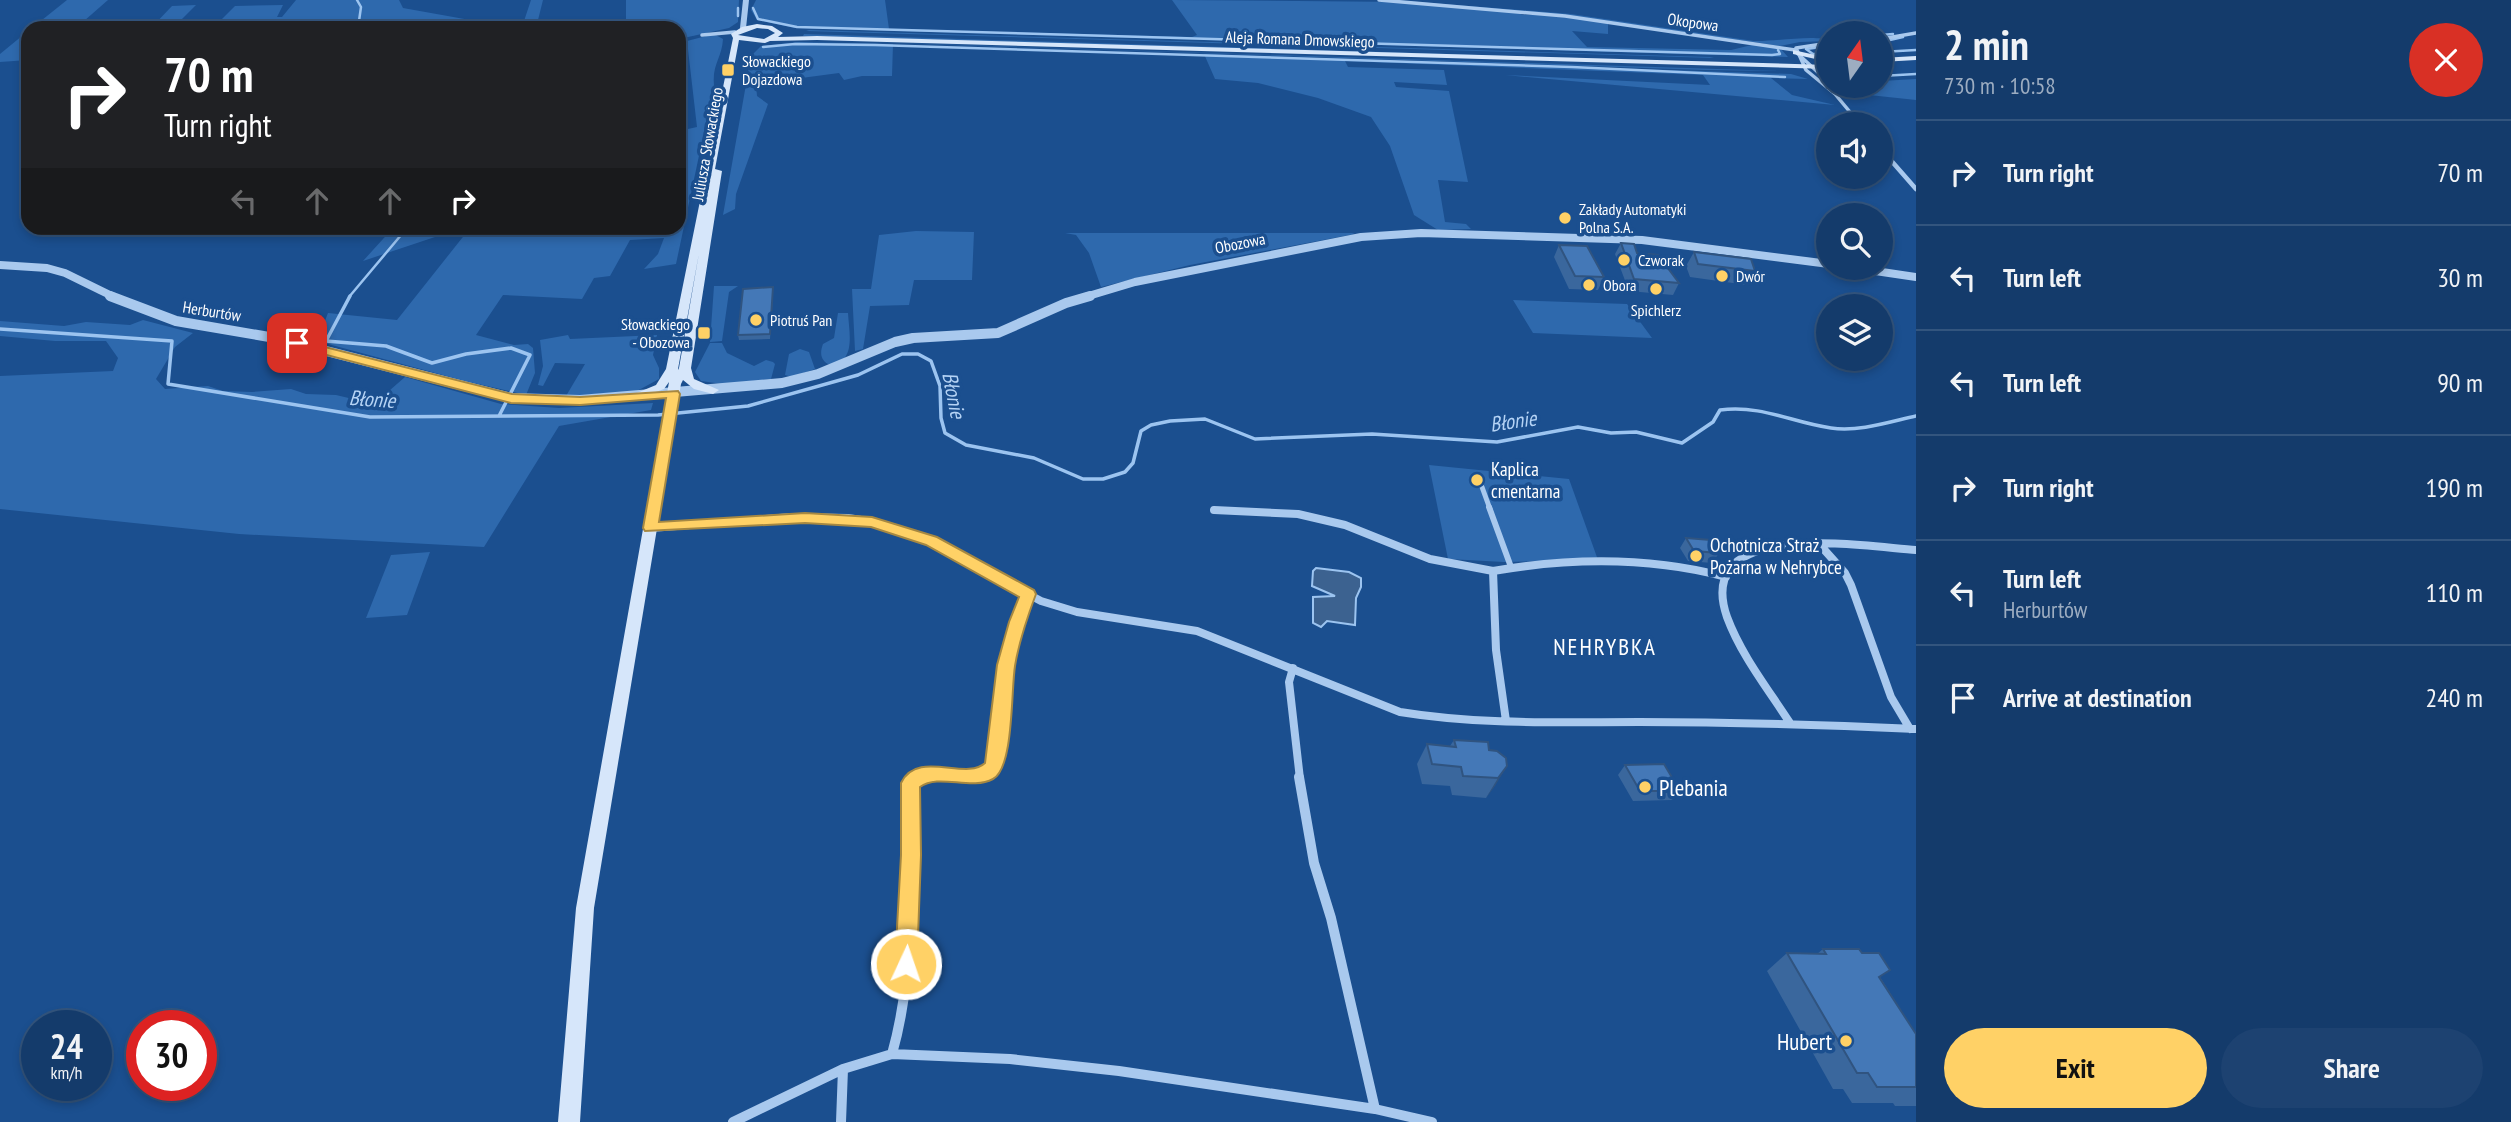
<!DOCTYPE html>
<html lang="en">
<head>
<meta charset="utf-8">
<style>
  body { margin:0; font-family:"PT Sans Narrow",sans-serif; background:#1d4271; color:#f1f3f6; height:100vh; display:flex; flex-direction:column; font-size:26px; white-space:nowrap }
  * { box-sizing:border-box; margin:0 }
  p { font-size:23px; color:#9dadc1 }
  .icon { flex:none; width:38px; height:38px; fill:none; stroke:currentColor; stroke-width:2; stroke-linecap:round; stroke-linejoin:round }
  .map { position:relative; flex:1; overflow:hidden }
  .sheet { display:flex; flex-direction:column; background:#143b6b; width:595px }
  .sheet>* { flex:none }
  .banner { position:absolute; left:21px; top:21px; width:665px; height:214px; border-radius:21px; box-shadow:0 4px 10px #0003,0 0 0 2px #33557e; background:#202124; color:#fff; overflow:hidden }
  .needle { width:46px; rotate:14deg }
  .tools { position:absolute; left:1816px; top:21px; display:grid; gap:14px }
  .tools a { display:grid; place-items:center; width:77px; height:77px; border-radius:50%; background:#143b6b; box-shadow:0 4px 10px #0003,0 0 0 2px #33557e; font-size:35px }
  .speed { position:absolute; left:21px; top:1010px; display:flex; gap:14px; font-size:35px; font-weight:700; text-align:center }
  .speed>* { display:grid; place-content:center; width:91px; height:91px; border-radius:50%; background:#143b6b; box-shadow:0 4px 10px #0003,0 0 0 2px #33557e; line-height:1 }
  .speed small { font-size:18px; font-weight:400 }
  .speed .limit { border:10px solid #d22; background:#fff; color:#111 }
  .pin { position:absolute; display:grid; place-items:center; width:60px; height:60px; color:#fff; margin:-30px; border-radius:14px; box-shadow:0 4px 10px #0006 }
  .me { position:absolute; width:77px; margin:-38px; rotate:3deg; stroke-linejoin:round; filter:drop-shadow(0 0 5px #0008) }
  .turn { display:flex; align-items:center; gap:24px; height:147px; padding:0 28px; font-size:32px }
  .turn .icon { width:91px; height:91px; stroke-width:2.5 }
  .turn b { display:block; font-size:49px; line-height:60px }
  .lanes { display:flex; align-items:center; height:66px; padding:0 28px; background:#0003; justify-content:center; gap:35px; direction:ltr }
  .lanes .off { opacity:.35 }
  .round { display:grid; place-items:center; flex:none; width:74px; height:74px; border-radius:37px; background:#1d4271 }
  .head { display:flex; align-items:center; justify-content:space-between; height:119px; padding:0 28px }
  h1 { font-size:42px; font-weight:800; line-height:52px }
  .cta { display:flex; gap:14px; margin-top:auto; padding:14px 28px }
  .cta a { flex:1; height:80px; border-radius:42px; background:#ffd166; color:#111; font-size:28px; font-weight:800; line-height:80px; text-align:center }
  .cta a+a { background:#1d4271; color:#f1f3f6 }
  ul { padding:0; list-style:none }
  li { display:flex; align-items:center; gap:21px; height:105px; padding:0 28px; border-top:2px solid #33557e }
  li div { flex:1 }
  li b { display:block; font-size:26px }
  li em { font-style:normal }
  main { display:flex; flex:1; min-height:0 }
  .map>svg:first-child { display:block }
  .green { fill:#2e69ad }
  .water { fill:#3c6290; stroke:#9cc4f0; stroke-width:2 }
  .lines { fill:none; stroke-linecap:round; stroke-linejoin:round }
  .stream-far1 { stroke:#9cc4f0; stroke-width:2.5 }
  .stream { stroke:#9cc4f0; stroke-width:3.5 }
  .pedestrian-far1 { stroke:#a9c9ee; stroke-width:5 }
  .pedestrian { stroke:#a9c9ee; stroke-width:6 }
  .minor-far3 { stroke:#a9c9ee; stroke-width:3.5 }
  .minor-far2 { stroke:#a9c9ee; stroke-width:4.5 }
  .minor-far1 { stroke:#a9c9ee; stroke-width:8 }
  .minor { stroke:#a9c9ee; stroke-width:10 }
  .tertiary-far2 { stroke:#a9c9ee; stroke-width:6 }
  .tertiary-far1 { stroke:#a9c9ee; stroke-width:8 }
  .tertiary { stroke:#a9c9ee; stroke-width:10 }
  .secondary { fill:#d6e6fa; fill-rule:evenodd }
  .wall { fill:#3a679d }
  .shaded-wall { fill:#305480 }
  .building { fill:#4478b7; stroke:#305480; stroke-width:2 }
  .route { fill:#ffd166; stroke:#a68842; stroke-width:2 }
  .poi-dot { fill:#ffd166; stroke:#1b4f8f; stroke-width:2.5 }
  .labels { text-anchor:middle; dominant-baseline:central; stroke-width:7; stroke-linejoin:round; paint-order:stroke }
  .far-street-label { font-size:16px; fill:#fff; stroke:#1b4f8f }
  .far-poi-label { font-size:16px; fill:#fff; stroke:#1b4f8f; text-anchor:start }
  .poi-label { font-size:19px; fill:#fff; stroke:#1b4f8f; text-anchor:start }
  .water-label { font-size:21px; font-style:italic; fill:#b5d3f5; stroke:#1b4f8f }
  .quarter-label { font-size:23px; letter-spacing:2px; fill:#fff; stroke:#1b4f8f }
  .near-poi-label { font-size:23px; fill:#fff; stroke:#1b4f8f; text-anchor:start }
</style>
</head>
<body>
<main>
<div class="map">
<svg width="1916" height="1122" viewBox="0 0 1916 1122">
  <rect width="100%" height="100%" fill="#1b4f8f"/>
  <!-- green -->
  <path class="green" d="M67,0h41l-32,28h-44z
    M296,0h103l4,8 67,12 53,4 8,-24h12l-7,28h-323l22,-22 48,-1 -6,12h5z
    M626,0h113l-1,22 -9,6 -50,11v-11h-53z
    M756,0h129l4,29 303,8 5,-2 -25,-35 231,2 -19,-2h9l178,14 183,27c19,1 64,-7 75,0l-29,1 -20,4 -200,-29 -62,-5 4,3h25l61,7v12l-36,-3 15,16 144,3 25,-6 24,4 8,9 -993,-29 -38,-8 -6,-10z
    M196,5l-23,23h-22l21,-22z
    M809,30l901,27 4,1 -908,-27z
    M28,31v29l-28,2v-8z
    M714,34l9,5c-1,19 -11,25 -9,46l-38,179 -32,5 14,-15 6,-16 -34,2 -20,36 -16,2 -12,21 -79,-4 -27,40 38,10 14,-1 5,4 2,25 -9,22 -61,-14 -148,-40 11,-28 69,7 73,-92h209v-81h9v-18l9,-2 -10,-86z
    M804,34l967,30 -968,-28z
    M798,42l95,2 -1,32h-30l-18,4 -5,-7 -83,11 1,12 11,8 -32,90 -1,15 -12,6 28,-159 10,-10z
    M864,42l917,29 -76,-1z
    M1204,54l587,20 17,5 -37,-1 21,17 43,10 -330,-30 205,10 -7,-10 -358,-14 3,6 96,3 3,15 -53,-3 2,5 53,4 19,91 -30,-2 7,42 21,2 5,5 -33,1 -24,-15 -24,-69 -19,-29 -53,-19 -60,-15 -43,-4z
    M1916,79v21l-75,-8 29,1 8,-3 -1,-4h4v-5z
    M393,228h69l-99,33z
    M916,231l58,1 -2,48h-58l-5,25 -39,1 -7,43 -8,2 -3,-62h19l8,-54z
    M1065,233h287l3,1 -165,31 -89,22 -12,-34 -13,-18z
    M714,286h24l-9,6 -7,49 -12,1z
    M1513,300l114,4 25,34 -119,-5z
    M838,313h10c1,19 9,52 -20,51 -8,-5 -8,-12 -5,-20l11,-6z
    M143,320l50,13 -18,14 -19,32 9,10 43,-3 15,5 29,1 39,-3 15,5 30,1 38,9 31,-27 96,27 58,4 94,-5 -2,7 -92,16 -75,121 -245,-13 -239,-25v-133l113,-5 5,-13 -12,-17h-51l-55,-5v-15l64,5 22,-4 44,3z
    M568,335l2,4 87,-4 -4,20 6,13v11l-22,12 -71,5 19,-32 -30,-1 -12,23 -5,-1 5,-19 -3,-26z
    M710,343h12l5,10 27,13 12,-6 7,2 2,2 -4,15 -49,5 -21,-3 -6,-9z
    M800,349l9,3 6,17 -23,8 -7,-2 4,-21z
    M1429,465l140,14 29,81 -94,2 -56,-3z
    M430,552l-23,63 -41,3 25,-63z"/>
  <!-- water -->
  <path class="water" d="M1316,568l33,4 12,6v9l-5,11 -1,27 -28,-4 -6,6 -8,-4v-26l22,-1 -23,-10 1,-15z"/>
  <g class="lines">
    <!-- stream-far1 -->
    <path class="stream-far1" d="M357,0l4,7 -3,21
      M738,8v8
      M753,8l5,11 39,8 975,28 8,-1 -2,-4
      M1881,35l12,-1
      M1881,42l22,-5
      M1829,46l-23,3 7,5h16
      M763,47l32,-3 80,1 697,22 213,10
      M1881,52l35,-2
      M1881,76l35,-2
      M349,297l58,-69"/>
    <!-- stream -->
    <path class="stream" d="M350,296l-24,45 60,5 46,17 34,-9 45,-6 19,7 -31,61
      M0,329l172,12 -4,43 202,33 288,-2 90,-9 110,-31 44,-21h16l13,7 9,25 1,32 4,15 21,12 68,13 49,21h20l22,-7 8,-9 8,-32 10,-6 19,-4 35,-2 50,20 117,-5 125,8 81,-15 33,6 25,-1 46,11 31,-21 7,-12c43,-5 70,12 111,18 28,4 58,-6 85,-12"/>
    <!-- pedestrian-far1 -->
    <path class="pedestrian-far1" d="M1482,487l8,22"/>
    <!-- pedestrian -->
    <path class="pedestrian" d="M1489,507l22,60"/>
    <!-- minor-far3 -->
    <path class="minor-far3" d="M1379,0l186,16 230,34
      M702,35l33,-3
      M1881,39l35,-6
      M1829,43l-33,5 10,22 29,24 25,30
      M1798,54l24,22 4,9"/>
    <!-- minor-far2 -->
    <path class="minor-far2" d="M1881,149l35,40"/>
    <!-- minor-far1 -->
    <path class="minor-far1" d="M1214,510l84,4 47,11 85,34 63,12 3,79 10,71
      M651,528l141,-11 56,1 26,4 44,14 123,65 36,11 120,19 203,81c79,13 159,10 239,10 92,0 185,3 277,7
      M1820,545l25,28 6,12 40,112 19,32
      M1493,571c76,-13 158,-14 233,6
      M1293,668l-4,14 11,97
      M1790,723c-22,-34 -49,-68 -63,-106 -35,-101 140,-70 189,-67
      M917,779c24,-9 56,7 75,-9l5,-14 11,-92 20,-70"/>
    <!-- minor -->
    <path class="minor" d="M1299,777l15,86 17,55 44,191
      M892,1054c24,-84 19,-184 18,-271l12,-6
      M733,1122l110,-53 49,-15 118,5 109,12 256,38 57,13
      M841,1122l2,-53"/>
    <!-- tertiary-far2 -->
    <path class="tertiary-far2" d="M743,28l3,-28"/>
    <!-- tertiary-far1 -->
    <path class="tertiary-far1" d="M0,265l47,3 18,5 49,24
      M1855,268l61,9
      M1085,297l50,-15 226,-45 60,-4 221,7 187,24"/>
    <!-- tertiary -->
    <path class="tertiary" d="M110,296l66,25 99,17 236,60 69,2 202,-17 36,-9 77,-32 18,-4 85,-5 68,-30 24,-7"/>
    <!-- secondary -->
    <path class="secondary" d="M757,24l15,2 11,7 -5,4 39,-1 1012,29v4l-1012,-29 -47,1 -5,2 -26,-3 -24,129 7,2 -31,197 3,11 25,11 -6,4 -19,-5 -11,-9 -2,4 -87,524 -14,214h-22l18,-214 93,-526 -5,7 -27,10 -4,2 -6,-4 29,-12 10,-16 67,-331 -2,-4 11,-7zM757,28l11,1 7,4 -11,6 -26,-4zM699,253l-20,115 -1,2v-1z
      M1793,50l36,8v4l-36,-8z
      M1916,56v4l-35,2v-4z"/>
  </g>
  <!-- wall -->
  <path class="wall" d="M1621,243l58,40 -6,12 -44,-4 -14,-37z
    M1559,245l45,32 -6,13 -29,-1 -15,-32z
    M1694,252l61,19 -8,14 -57,-8 -4,-11z
    M773,292l-3,47 -31,1 -1,-5z
    M1686,538l33,15 -7,10 -24,-2 -8,-13z
    M1454,740l35,10 18,16 -21,32 -34,-3 -2,-9 -28,-2 -5,-20 10,-20 23,2z
    M1625,765l55,26 -8,9 -39,1 -15,-26z
    M1823,949l57,28 36,57v72h-21l-2,-3h-41l-9,-14h-10l-66,-118 20,-18 30,1z"/>
  <!-- shaded-wall -->
  <path class="shaded-wall" d="M1507,766l-12,20 -9,12 12,-20z"/>
  <!-- building -->
  <path class="building" d="M1621,243l13,1 3,9 21,2 21,28 -45,-4z
    M1559,245l28,1 17,31 -29,-1z
    M1694,252l57,7 4,12 -57,-7z
    M773,287l-3,47 -32,1 5,-46z
    M1686,538l25,2 8,13 -25,-2z
    M1454,740l34,2 1,8 8,1 9,7 1,8 -9,12 -35,-2 -2,-9 -29,-3 -5,-20 29,3z
    M1664,764l16,27h-40l-15,-26z
    M1823,949h36l3,4h17l11,17 -11,7 37,57v53h-39l-9,-14h-11l-70,-120 39,1z"/>
  <!-- route -->
  <path class="route" d="M297,340l215,54 68,3 98,-6 2,3 -21,128 146,-9 67,4 65,20 97,53 2,4c-9,24 -17,47 -21,72 -4,24 -1,102 -22,113 -22,12 -54,-6 -73,8l1,68 -4,109 -3,8 -8,3 -8,-3 -3,-8 6,-109v-72c16,-34 65,-2 84,-20l12,-98 12,-43 10,-25 -93,-52 -55,-18 -66,-4 -160,8 -2,-3 23,-130 -86,7 -69,-2 -219,-57v-5z"/>
  <!-- markers -->
  <g class="poi-dot">
    <rect x="721" y="63" width="14" height="14" rx="3.5"/>
    <circle cx="1565" cy="218" r="7"/>
    <circle cx="1624" cy="260" r="7"/>
    <circle cx="1722" cy="276" r="7"/>
    <circle cx="1589" cy="285" r="7"/>
    <circle cx="1656" cy="289" r="7"/>
    <circle cx="756" cy="320" r="7"/>
    <rect x="697" y="326" width="14" height="14" rx="3.5"/>
    <circle cx="1477" cy="480" r="7"/>
    <circle cx="1696" cy="556" r="7"/>
    <circle cx="1645" cy="787" r="7"/>
    <circle cx="1846" cy="1041" r="7"/>
  </g>
  <g class="labels">
    <!-- far-street labels -->
    <g class="far-street-label">
      <text transform="translate(1693 22) rotate(8)">Okopowa</text>
      <text transform="translate(1300 39) rotate(2)">Aleja Romana Dmowskiego</text>
      <text transform="translate(707 144) rotate(-80)">Juliusza Słowackiego</text>
      <text transform="translate(1240 243) rotate(-11)">Obozowa</text>
      <text transform="translate(212 311) rotate(9)">Herburtów</text>
    </g>
    <!-- far-poi labels -->
    <g class="far-poi-label">
      <text x="742" y="61">Słowackiego<tspan x="742" dy="18">Dojazdowa</tspan></text>
      <text x="1579" y="209">Zakłady Automatyki<tspan x="1579" dy="18">Polna S.A.</tspan></text>
      <text x="1638" y="260">Czworak</text>
      <text x="1736" y="276">Dwór</text>
      <text x="1603" y="285">Obora</text>
      <text x="1656" y="310" text-anchor="middle">Spichlerz</text>
      <text x="770" y="320">Piotruś Pan</text>
      <text x="690" y="324" text-anchor="end">Słowackiego<tspan x="690" dy="18">- Obozowa</tspan></text>
    </g>
    <!-- poi labels -->
    <g class="poi-label">
      <text x="1491" y="469">Kaplica<tspan x="1491" dy="22">cmentarna</tspan></text>
      <text x="1710" y="545">Ochotnicza Straż<tspan x="1710" dy="22">Pożarna w Nehrybce</tspan></text>
    </g>
    <!-- water labels -->
    <g class="water-label">
      <text transform="translate(954 395) rotate(79)">Błonie</text>
      <text transform="translate(372 399) rotate(4)">Błonie</text>
      <text transform="translate(1513 421) rotate(-8)">Błonie</text>
    </g>
    <!-- quarter labels -->
    <g class="quarter-label">
      <text x="1605" y="646">NEHRYBKA</text>
    </g>
    <!-- near-poi labels -->
    <g class="near-poi-label">
      <text x="1659" y="787">Plebania</text>
      <text x="1832" y="1041" text-anchor="end">Hubert</text>
    </g>
  </g>
</svg>
<div class="tools">
<a><svg class="needle" viewBox="-14 -14 28 28"><path d="M0-13l5 13h-10z" fill="#e53935"/><path d="M0 13l5-13h-10z" fill="#9dadc1"/></svg></a>
<a><svg class="icon" aria-label="sound" viewBox="0 0 24 24"><path d="M4 9h4l5-4v14l-5-4H4zM17 9q2 3 0 6"/></svg></a>
<a><svg class="icon" aria-label="search" viewBox="0 0 24 24"><circle cx="10" cy="10" r="6"/><path d="M15 15l6 6"/></svg></a>
<a><svg class="icon" aria-label="layers" viewBox="0 0 24 24"><path d="M12 4l9 5-9 5-9-5zM3 14l9 5 9-5"/></svg></a>
</div>
<div class="speed"><div>24<small>km/h</small></div><div class="limit">30</div></div>
<div class="pin" style="left:297px;top:343px;background:#d93025"><svg class="icon" aria-label="arrive" viewBox="0 0 24 24"><path d="M6 21V4h12l-3 4 3 4H6"/></svg></div>
<svg class="me" style="left:906px;top:964px" viewBox="-20 -20 40 40"><circle r="17" fill="#ffd166" stroke="#fff" stroke-width="3"/><path d="M0-11L8 9 0 5-8 9z" fill="#fff"/></svg>
<div class="banner">
<div class="turn"><svg class="icon" aria-label="right" viewBox="0 0 24 24"><path d="M7 20v-9h11M14 6l5 5-5 5"/></svg><div><b>70 m</b>Turn right</div></div>
<div class="lanes"><svg class="icon off" aria-label="left" viewBox="0 0 24 24"><path d="M17 20v-9H6M10 6l-5 5 5 5"/></svg><svg class="icon off" aria-label="ahead" viewBox="0 0 24 24"><path d="M12 20V5M6 11l6-6 6 6"/></svg><svg class="icon off" aria-label="ahead" viewBox="0 0 24 24"><path d="M12 20V5M6 11l6-6 6 6"/></svg><svg class="icon" aria-label="right" viewBox="0 0 24 24"><path d="M7 20v-9h11M14 6l5 5-5 5"/></svg></div>
</div>
</div>
<section class="sheet">
<div class="head"><div><h1>2 min</h1><p>730 m · 10:58</p></div><a class="round" style="background:#d93025;color:#fff"><svg class="icon" aria-label="close" viewBox="0 0 24 24"><path d="M6 6l12 12M18 6L6 18"/></svg></a></div>
<ul>
<li><svg class="icon" aria-label="right" viewBox="0 0 24 24"><path d="M7 20v-9h11M14 6l5 5-5 5"/></svg><div><b>Turn right</b></div><em>70 m</em></li>
<li><svg class="icon" aria-label="left" viewBox="0 0 24 24"><path d="M17 20v-9H6M10 6l-5 5 5 5"/></svg><div><b>Turn left</b></div><em>30 m</em></li>
<li><svg class="icon" aria-label="left" viewBox="0 0 24 24"><path d="M17 20v-9H6M10 6l-5 5 5 5"/></svg><div><b>Turn left</b></div><em>90 m</em></li>
<li><svg class="icon" aria-label="right" viewBox="0 0 24 24"><path d="M7 20v-9h11M14 6l5 5-5 5"/></svg><div><b>Turn right</b></div><em>190 m</em></li>
<li><svg class="icon" aria-label="left" viewBox="0 0 24 24"><path d="M17 20v-9H6M10 6l-5 5 5 5"/></svg><div><b>Turn left</b><p>Herburtów</p></div><em>110 m</em></li>
<li><svg class="icon" aria-label="arrive" viewBox="0 0 24 24"><path d="M6 21V4h12l-3 4 3 4H6"/></svg><div><b>Arrive at destination</b></div><em>240 m</em></li>
</ul>
<div class="cta"><a>Exit</a><a>Share</a></div>
</section>
</main>
</body>
</html>
